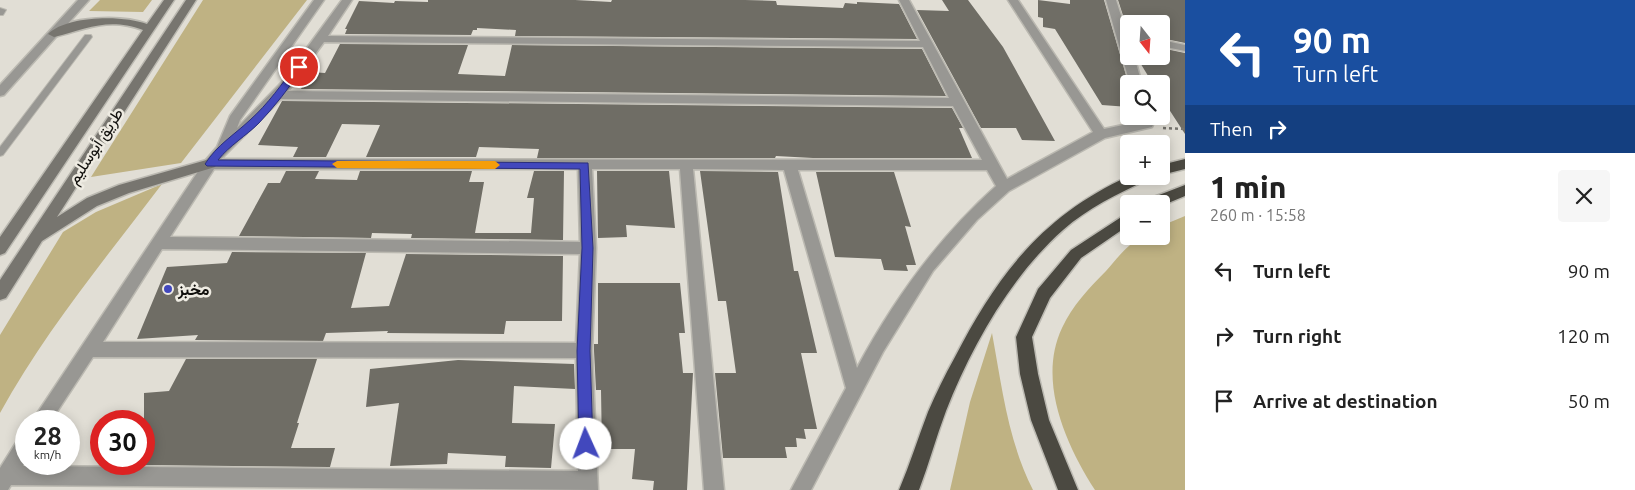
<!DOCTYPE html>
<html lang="en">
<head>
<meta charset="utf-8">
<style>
  body { margin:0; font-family:Ubuntu,Vazirmatn,sans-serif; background:#f6f6f6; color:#222; height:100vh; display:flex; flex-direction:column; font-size:19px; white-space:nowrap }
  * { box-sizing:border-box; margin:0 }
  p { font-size:16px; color:#767676 }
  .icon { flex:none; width:28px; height:28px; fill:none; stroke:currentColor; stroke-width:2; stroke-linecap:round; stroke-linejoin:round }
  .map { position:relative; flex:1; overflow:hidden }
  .side { display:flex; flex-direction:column; background:#fff; width:450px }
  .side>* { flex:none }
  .top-card { background:#1a4fa0; color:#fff; overflow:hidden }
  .needle { width:32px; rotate:163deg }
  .fabs { position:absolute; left:1120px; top:15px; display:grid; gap:10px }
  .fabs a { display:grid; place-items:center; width:50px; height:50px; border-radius:5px; background:#fff; box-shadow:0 2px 12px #0003; font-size:25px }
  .speed { position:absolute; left:15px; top:410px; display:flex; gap:10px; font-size:25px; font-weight:700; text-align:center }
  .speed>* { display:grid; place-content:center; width:65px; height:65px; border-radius:50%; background:#fff; box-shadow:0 2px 12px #0003; line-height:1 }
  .speed small { font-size:12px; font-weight:400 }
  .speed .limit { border:8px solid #d22; background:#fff; color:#111 }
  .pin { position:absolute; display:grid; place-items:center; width:42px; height:42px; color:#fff; margin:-21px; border:2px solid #fff; border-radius:50%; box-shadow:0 1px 5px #0007 }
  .me { position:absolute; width:55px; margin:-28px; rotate:358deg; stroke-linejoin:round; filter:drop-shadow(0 0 4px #0008) }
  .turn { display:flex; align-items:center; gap:18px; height:105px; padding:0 25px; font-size:22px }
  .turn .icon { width:65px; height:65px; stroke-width:2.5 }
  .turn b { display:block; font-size:35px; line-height:42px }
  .then { display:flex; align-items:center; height:48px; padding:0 25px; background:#0003; gap:10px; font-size:19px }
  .round { display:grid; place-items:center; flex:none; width:52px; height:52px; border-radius:5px; background:#f6f6f6 }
  .headline { display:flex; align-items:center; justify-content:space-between; height:85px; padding:0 25px }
  h1 { font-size:30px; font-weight:800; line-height:38px }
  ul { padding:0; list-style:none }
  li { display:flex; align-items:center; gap:15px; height:65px; padding:0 25px }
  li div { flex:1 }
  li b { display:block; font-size:19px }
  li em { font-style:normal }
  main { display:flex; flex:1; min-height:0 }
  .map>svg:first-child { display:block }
  .green { fill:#bfb283 }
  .building { fill:#6f6d65 }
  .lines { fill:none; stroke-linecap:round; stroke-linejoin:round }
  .lane-casing { stroke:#bbb9b1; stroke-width:2 }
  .street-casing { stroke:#bbb9b1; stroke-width:3 }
  .secondary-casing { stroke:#bbb9b1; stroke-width:3 }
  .highway-casing { stroke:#bbb9b1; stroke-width:3 }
  .path { stroke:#76746e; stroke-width:2.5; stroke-dasharray:3 3; stroke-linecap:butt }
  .lane { fill:#989793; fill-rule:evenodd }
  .street { fill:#989793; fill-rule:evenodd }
  .secondary { fill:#77756f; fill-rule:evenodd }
  .highway { fill:#4b4941; fill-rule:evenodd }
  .route { fill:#4248bd; stroke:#2b2f7b }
  .slow { fill:#f59e0b }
  .poi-dot { fill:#4248bd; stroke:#eeebe2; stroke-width:2 }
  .labels { text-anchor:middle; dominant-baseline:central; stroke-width:5; stroke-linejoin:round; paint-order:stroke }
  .street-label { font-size:16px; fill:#100f0c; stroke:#eeebe2 }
  .poi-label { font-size:16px; font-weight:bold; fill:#100f0c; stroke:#eeebe2; text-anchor:start }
</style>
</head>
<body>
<main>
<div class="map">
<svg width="1185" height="490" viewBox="0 0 1185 490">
  <rect width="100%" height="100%" fill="#e1ded5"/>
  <!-- green -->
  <path class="green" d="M100,0h52l-9,12 -54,-1z
    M203,0h104l-126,163 -90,14z
    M162,184c-56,74 -117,147 -162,229v-78l63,-103 33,-20z
    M1185,216v274h-90c-29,-45 -58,-109 -33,-162 10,-22 27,-40 44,-57 10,-11 24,-31 40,-35 4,-1 11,0 15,0v-10z
    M992,333c10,54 16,108 41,157h-83l20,-88z"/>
  <!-- building -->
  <path class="building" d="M428,0h147l36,2 1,-2h133l31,1 1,4 66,3 2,-5 12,1v-2l42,2 18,35 -402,-3 1,-6 -39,-2v2h-4l-2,5 -126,-1 2,-5h-2l14,-28 35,2 1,-2 33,1z
    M942,0h26l35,47 52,94 -33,-1 -6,-12h-35l-64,-118 32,1z
    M1038,0l32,4v-4h34l25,85v22l-27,-2 -47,-76 -12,-2v-9l-5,-1z
    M1118,0h67v43l-24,-5v-14h-32v10z
    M340,44l128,1 -10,29 47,2 7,-31 410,4 24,47 -645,-7 9,-17 15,1z
    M1161,48l24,5v81l-24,-37v-13h-8l-17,-28h25z
    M282,101l670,7 11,20h-4l13,30h-159l-37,-2 -1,2h-238l2,-9 -60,-2 -3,10h-110l14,-32 -38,-1 -16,33h-33l5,-10 -40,-2z
    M286,171h33l-4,8 42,1 3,-9h112l-3,11h15l-9,51h56l3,-35h-7l7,-27h30l-1,69 -152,-2 1,-4 -40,-1 -1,5 -132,-2 29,-53h12z
    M597,171h76h-4l6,57 -49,-3 1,12 -29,1z
    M700,171l78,1 16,99h4l19,82h-16l16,76h-13l2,10 -10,-1 1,9h-12l2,11h-64l-8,-85h21l-10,-72h-8z
    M816,172h78l17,55 -6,-1 11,39h-10l2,6 -24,-1 -3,-11 -46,-2z
    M232,252l134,1 -15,55 38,-2 17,-52 157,2 -1,65h-56l-2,13 -117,-1 1,-2 -62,2 -3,8 -128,-1 3,-5 -61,4 30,-72 60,-4z
    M598,283h82l5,50h-6l4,40h10l-6,117h-34l1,-9 -22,-2 3,-30h-33l-1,-59h-5l-2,-39v-7h4z
    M186,359h131l-20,64h2l-8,25h44l-5,19 -186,-2v-72l25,-2z
    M458,360l116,4 1,25 -61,-3 -2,37 43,1 -4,44 -46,-1 1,-11 -58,-3 -1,11 -57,2 9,-63 -33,4 4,-38z"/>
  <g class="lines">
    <!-- lane casing -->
    <g class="lane-casing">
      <path id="lane" d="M0,8l6,2 -3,5h-3z
        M85,35h6l1,2 -89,118 -3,1v-9z"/>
    </g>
    <!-- street casing -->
    <g class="street-casing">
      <path id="street" d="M78,0h11l-85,95 -4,1v-11z
        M314,0h10l-84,120 -3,8 45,-46 60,-82h10l-24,36 592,5 -21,-41h10l98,179 86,-47 -85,-132h10l86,129 38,-8 3,-5h12l-5,11 -47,11 -96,53 -32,29 -44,51 -50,81 -72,138h-20l55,-102 -62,-218 -91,-1 31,321h-20l-24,-321h-88l4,79 -4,103 6,139 -587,-5 -3,5h-8v-22l19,-30 7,-3v26l-3,5 555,5 -2,-113 -483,-1 -42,64h-19l173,-260 12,-14 13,-31zM324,42l599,5 26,51 -661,-7zM281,99l672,7 29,54 -761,-1zM214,169h364l2,73 -410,-5zM798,170h189l9,16c-58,52 -102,113 -139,182zM162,249l418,5 -4,89 -473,-1z
        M1106,0h10l13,41v15h5l8,28h-12z
        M1161,40l24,5v6l-24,-5z"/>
    </g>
    <!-- secondary casing -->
    <g class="secondary-casing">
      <path id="secondary" d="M164,0h10l-169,253 -5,2v-18l143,-207c-35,-13 -56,-1 -89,7l-6,-3c19,-19 76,-19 99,-10z
        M186,0h10l-139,217 30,-19 32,-13 91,-26 5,2 2,3 -2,3 -86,26 -32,13 -55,35 -36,57 -6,2v-20z"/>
    </g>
    <!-- highway casing -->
    <g class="highway-casing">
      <path id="highway" d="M1185,159v10l-24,6v-10z
        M1129,176h20l-2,4c-30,14 -59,28 -84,50 -52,46 -92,117 -117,181 -10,26 -17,53 -27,79h-20c11,-26 19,-52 29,-78 8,-19 17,-37 27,-55 42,-82 88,-142 174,-181z
        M1185,185v11l-24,10v-2h-17l2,-4z
        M1129,212v13l-48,33 -31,40 -18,39 6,37 11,46 29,70h-20l-27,-70 -11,-46 -4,-37 22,-48 33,-39z"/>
    </g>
    <!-- path -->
    <path class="path" d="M1163,128l22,1"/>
    <!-- lane -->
    <use href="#lane" class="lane"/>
    <!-- street -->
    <use href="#street" class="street"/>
    <!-- secondary -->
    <use href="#secondary" class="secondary"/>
    <!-- highway -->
    <use href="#highway" class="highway"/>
  </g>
  <!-- route -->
  <path class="route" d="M299,64l4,3c-13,20 -28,39 -44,56 -13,13 -29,22 -41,37l370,3 5,85 -3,103 3,93 -2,5 -5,2 -5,-2 -2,-5 -2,-93 5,-103 -2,-79 -373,-3 -2,-2c12,-19 29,-29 45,-44 18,-16 32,-36 46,-55z"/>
  <!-- slow -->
  <path class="slow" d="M337,161h158l5,4 -5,4 -158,-1 -5,-4z"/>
  <!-- markers -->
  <circle class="poi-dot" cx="168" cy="289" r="5"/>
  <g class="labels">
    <!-- street labels -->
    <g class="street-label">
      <text transform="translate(95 146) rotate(-57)">طريق أبوسليم</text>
    </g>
    <!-- poi labels -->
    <g class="poi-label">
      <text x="178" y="289">مخبز</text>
    </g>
  </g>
</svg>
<div class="fabs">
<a><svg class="needle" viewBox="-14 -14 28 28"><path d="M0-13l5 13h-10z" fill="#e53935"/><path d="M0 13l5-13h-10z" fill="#767676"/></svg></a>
<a><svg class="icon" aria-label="search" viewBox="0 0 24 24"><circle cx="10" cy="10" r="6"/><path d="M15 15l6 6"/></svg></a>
<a>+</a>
<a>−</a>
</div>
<div class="speed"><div>28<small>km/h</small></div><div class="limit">30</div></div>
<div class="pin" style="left:299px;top:67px;background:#d93025"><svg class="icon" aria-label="arrive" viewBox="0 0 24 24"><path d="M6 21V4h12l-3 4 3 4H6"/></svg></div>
<svg class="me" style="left:586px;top:444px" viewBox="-20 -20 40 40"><circle r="19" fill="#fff"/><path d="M0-13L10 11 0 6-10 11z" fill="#4248bd"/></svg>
</div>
<section class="side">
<div class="top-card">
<div class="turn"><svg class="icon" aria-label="left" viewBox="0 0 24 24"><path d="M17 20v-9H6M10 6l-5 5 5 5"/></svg><div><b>90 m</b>Turn left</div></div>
<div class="then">Then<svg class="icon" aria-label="right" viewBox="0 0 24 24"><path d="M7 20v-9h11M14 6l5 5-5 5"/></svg></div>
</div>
<div class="headline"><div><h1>1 min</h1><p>260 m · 15:58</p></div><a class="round"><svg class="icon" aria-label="close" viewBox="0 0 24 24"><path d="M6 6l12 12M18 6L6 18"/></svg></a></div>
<ul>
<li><svg class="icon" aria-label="left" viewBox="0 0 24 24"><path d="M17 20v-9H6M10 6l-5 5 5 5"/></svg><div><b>Turn left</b></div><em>90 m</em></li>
<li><svg class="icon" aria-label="right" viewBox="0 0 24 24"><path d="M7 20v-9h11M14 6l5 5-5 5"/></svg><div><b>Turn right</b></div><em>120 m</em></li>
<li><svg class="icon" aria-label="arrive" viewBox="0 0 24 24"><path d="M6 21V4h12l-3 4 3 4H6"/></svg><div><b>Arrive at destination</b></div><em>50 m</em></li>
</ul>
</section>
</main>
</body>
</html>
